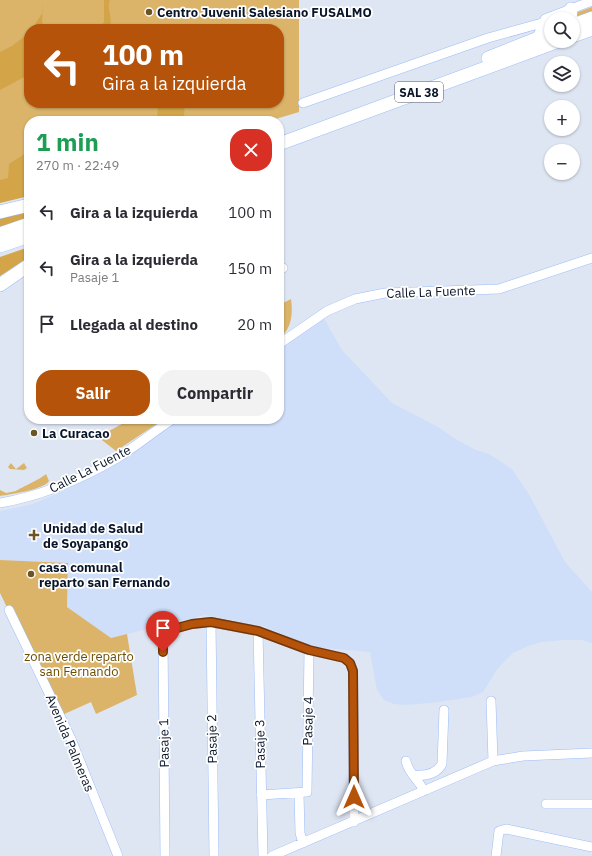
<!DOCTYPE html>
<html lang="es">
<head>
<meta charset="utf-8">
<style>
  body { margin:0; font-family:"IBM Plex Sans",sans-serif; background:#f2f2f3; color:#2b2b33; height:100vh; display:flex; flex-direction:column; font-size:15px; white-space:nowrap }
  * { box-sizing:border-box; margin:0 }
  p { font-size:13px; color:#7c7c81 }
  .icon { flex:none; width:22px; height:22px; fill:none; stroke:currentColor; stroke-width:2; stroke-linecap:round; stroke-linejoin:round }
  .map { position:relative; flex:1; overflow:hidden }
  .drawer { position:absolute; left:24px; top:116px; width:260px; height:308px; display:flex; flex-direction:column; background:#fff; border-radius:16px; box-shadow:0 1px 3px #0004 }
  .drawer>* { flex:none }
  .top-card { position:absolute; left:24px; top:24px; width:260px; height:84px; border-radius:16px; box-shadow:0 1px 3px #0004; background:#b45309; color:#fff; overflow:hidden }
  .controls { position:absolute; left:544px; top:12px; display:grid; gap:8px }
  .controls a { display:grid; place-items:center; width:36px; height:36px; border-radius:50%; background:#fff; box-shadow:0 1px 3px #0004; font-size:20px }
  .pin { position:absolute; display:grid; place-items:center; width:34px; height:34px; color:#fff; margin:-41px -17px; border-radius:50% 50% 50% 0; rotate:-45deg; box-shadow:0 0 4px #0007 }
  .pin .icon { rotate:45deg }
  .me { position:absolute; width:44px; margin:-22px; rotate:0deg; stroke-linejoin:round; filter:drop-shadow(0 0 3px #0008) }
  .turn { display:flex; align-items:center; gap:14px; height:84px; padding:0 12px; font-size:18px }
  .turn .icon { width:52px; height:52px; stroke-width:2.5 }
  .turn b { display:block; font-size:28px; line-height:34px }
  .round { display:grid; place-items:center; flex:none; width:42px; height:42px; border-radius:16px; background:#f2f2f3 }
  .headline { display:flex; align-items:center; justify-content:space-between; height:68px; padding:0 12px }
  h1 { font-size:24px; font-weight:700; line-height:30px; color:#1e9e55 }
  .button { display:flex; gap:8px; margin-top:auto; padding:8px 12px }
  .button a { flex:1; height:46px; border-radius:16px; background:#b45309; color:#fff; font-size:16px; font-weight:700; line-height:46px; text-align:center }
  .button a+a { background:#f2f2f3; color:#2b2b33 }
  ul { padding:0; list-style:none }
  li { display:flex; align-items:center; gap:12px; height:56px; padding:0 12px }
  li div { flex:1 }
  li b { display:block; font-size:15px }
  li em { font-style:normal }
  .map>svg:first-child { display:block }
  .built { fill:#cfdef9 }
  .green { fill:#dbb46a; fill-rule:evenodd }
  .forest { fill:#d3a548 }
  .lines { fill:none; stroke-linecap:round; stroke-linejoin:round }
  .minor-casing { stroke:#9cbdf9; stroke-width:10 }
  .highway-casing { stroke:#9cbdf9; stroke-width:14 }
  .minor { stroke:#fff; stroke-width:9 }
  .highway { stroke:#fff; stroke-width:13 }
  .route-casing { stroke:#753606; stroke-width:10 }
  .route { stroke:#b45309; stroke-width:7 }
  .poi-dot { fill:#6c5424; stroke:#fff; stroke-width:1.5 }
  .labels { text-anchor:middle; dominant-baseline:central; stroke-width:3.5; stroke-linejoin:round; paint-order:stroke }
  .shield { fill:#fff; stroke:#535b6a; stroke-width:1 }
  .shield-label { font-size:12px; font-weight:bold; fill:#09152a }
  .poi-label { font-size:13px; font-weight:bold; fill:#09152a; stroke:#fff; text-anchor:start }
  .street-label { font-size:13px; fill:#09152a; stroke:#fff }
  .park-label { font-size:13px; fill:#6d4e01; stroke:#fff }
</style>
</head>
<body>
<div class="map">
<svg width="592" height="856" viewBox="0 0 592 856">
  <rect width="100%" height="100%" fill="#dfe6f3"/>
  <!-- built -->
  <path class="built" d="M323,317l19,33 50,53 46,24 19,13 19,10 13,4 23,15 18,27 35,66 27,30v51l-10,-3h-18l-23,2 -15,5 -13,6 -15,15 -15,24 -11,5 -41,6 -27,2 -10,-1 -10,-4 -7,-10 -7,-38 -57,-5 -50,-21 -58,-11 -94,23 -44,-31 1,-44 -68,-3v-49l33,-7 37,-16v-4l109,-65h100v-71z"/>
  <!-- green -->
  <path class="green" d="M0,0h299v112l-30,9h-240v69l-29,5zM29,29h250v74h-250z
    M592,7v11l-19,7 -3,-10z
    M291,299c2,14 1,31 -12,39v-33z
    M131,419h33l-48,32 -18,-14z
    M11,463l5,6 8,-6 3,5 -3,2 -14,-1 -2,-2z
    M46,474l3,7c-6,9 -38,13 -49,15v-6l6,3 10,-2c2,-2 23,-11 30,-17z
    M0,560l68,3 -1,44 44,31 16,-4 10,61 -41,19 -5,-12 -31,14 -60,-123z"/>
  <!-- forest -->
  <path class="forest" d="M104,0h6c-4,9 3,16 0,26l-3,2 -15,1 8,-2 4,-5z
    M43,3l-1,19 4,7h-14l11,-17z
    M29,33l-1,42 -28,15v-38l12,-6z
    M158,103h27l-1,13 10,1v4h-37z
    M29,151v45l-29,7v-23l8,-2 1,-14z
    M29,211v10l-29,10v-13z
    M29,247v10l-29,19v-19z"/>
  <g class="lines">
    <!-- minor casing -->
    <g class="minor-casing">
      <path id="minor" d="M537,38l8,-19 47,-18
        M303,103l185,-65 54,-15
        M279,270l4,-2
        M279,344l48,-33 28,-12 30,-6 114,-4 93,-31
        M0,503c41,-7 81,-24 117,-45 20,-12 37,-27 56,-39
        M9,610l62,129 47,117
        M211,622l3,234
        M258,631l5,225
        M491,701l2,60
        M406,761c2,12 13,19 18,30
        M413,775c11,1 23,0 29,-11l2,-54
        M299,793l1,40 3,10
        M261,795l46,-3 2,-142
        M546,804h46
        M165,856l-2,-220 3,-5 26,-7 19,-2 47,9 51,19 35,8 6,5 3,8 1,151
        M272,856l221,-95 30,-5 69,-3
        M496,856l3,-25 7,-2 86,18"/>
    </g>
    <!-- highway casing -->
    <g class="highway-casing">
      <path id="highway" d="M570,19l1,-10
        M573,25l19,-7
        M573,36l19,-7
        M488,58l63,-25
        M279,144l280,-103
        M0,212l29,-7
        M0,234l29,-10
        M0,246l29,-10
        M0,285l29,-20"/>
    </g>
    <!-- minor -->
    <use href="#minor" class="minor"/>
    <!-- highway -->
    <use href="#highway" class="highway"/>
  </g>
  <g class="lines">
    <!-- route casing -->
    <g class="route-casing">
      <path id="route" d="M163,652v-16l3,-5 26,-7 19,-2 47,9 51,19 35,8 6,5 3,8 1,126"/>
    </g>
    <!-- route -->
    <use href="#route" class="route"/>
  </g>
  <!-- markers -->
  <g class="poi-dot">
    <circle cx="149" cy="12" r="4"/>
    <circle cx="34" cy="433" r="4"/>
    <path d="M32 529h4v4h4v4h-4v4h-4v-4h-4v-4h4z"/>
    <circle cx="31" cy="574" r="4"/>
  </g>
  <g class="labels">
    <!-- shield labels -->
    <rect class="shield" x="395" y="82" width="48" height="20" rx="3"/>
    <g class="shield-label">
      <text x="419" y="92">SAL 38</text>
    </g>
    <!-- poi labels -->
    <g class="poi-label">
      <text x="157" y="12">Centro Juvenil Salesiano FUSALMO</text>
      <text x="42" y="433">La Curacao</text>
      <text x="43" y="528">Unidad de Salud<tspan x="43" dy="15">de Soyapango</tspan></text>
      <text x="39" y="567">casa comunal<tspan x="39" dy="15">reparto san Fernando</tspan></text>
    </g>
    <!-- street labels -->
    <g class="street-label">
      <text transform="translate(431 292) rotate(-2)">Calle La Fuente</text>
      <text transform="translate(90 469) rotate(-27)">Calle La Fuente</text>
      <text transform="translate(308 721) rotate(-89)">Pasaje 4</text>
      <text transform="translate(212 739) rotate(-91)">Pasaje 2</text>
      <text transform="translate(70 743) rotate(67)">Avenida Palmeras</text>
      <text transform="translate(164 743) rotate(-91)">Pasaje 1</text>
      <text transform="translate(260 744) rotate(-91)">Pasaje 3</text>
    </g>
    <!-- park labels -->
    <g class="park-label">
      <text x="79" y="656">zona verde reparto<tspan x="79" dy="15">san Fernando</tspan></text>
    </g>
  </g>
</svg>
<div class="controls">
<a><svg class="icon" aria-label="search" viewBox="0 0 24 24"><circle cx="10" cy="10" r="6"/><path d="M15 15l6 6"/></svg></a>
<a><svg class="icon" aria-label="layers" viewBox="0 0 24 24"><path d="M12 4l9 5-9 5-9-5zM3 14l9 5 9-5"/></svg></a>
<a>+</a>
<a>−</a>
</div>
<div class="pin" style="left:163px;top:652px;background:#d93025"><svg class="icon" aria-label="arrive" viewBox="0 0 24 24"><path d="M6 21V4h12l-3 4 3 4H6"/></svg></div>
<svg class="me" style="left:354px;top:797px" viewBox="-20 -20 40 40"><path d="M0-17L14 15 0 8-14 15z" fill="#b45309" stroke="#fff" stroke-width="4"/></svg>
<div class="top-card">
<div class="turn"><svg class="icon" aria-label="left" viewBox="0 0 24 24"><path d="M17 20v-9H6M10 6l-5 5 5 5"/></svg><div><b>100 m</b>Gira a la izquierda</div></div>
</div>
<section class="drawer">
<div class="headline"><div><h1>1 min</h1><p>270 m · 22:49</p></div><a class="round" style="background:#d93025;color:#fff"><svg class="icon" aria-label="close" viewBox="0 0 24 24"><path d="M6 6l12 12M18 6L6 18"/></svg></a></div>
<ul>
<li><svg class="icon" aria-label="left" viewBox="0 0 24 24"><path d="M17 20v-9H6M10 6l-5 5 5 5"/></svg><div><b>Gira a la izquierda</b></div><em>100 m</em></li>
<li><svg class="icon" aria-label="left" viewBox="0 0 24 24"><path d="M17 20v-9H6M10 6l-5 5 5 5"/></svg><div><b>Gira a la izquierda</b><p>Pasaje 1</p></div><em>150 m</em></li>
<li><svg class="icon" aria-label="arrive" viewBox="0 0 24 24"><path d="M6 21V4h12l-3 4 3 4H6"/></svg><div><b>Llegada al destino</b></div><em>20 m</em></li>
</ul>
<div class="button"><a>Salir</a><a>Compartir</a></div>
</section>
</div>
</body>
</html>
